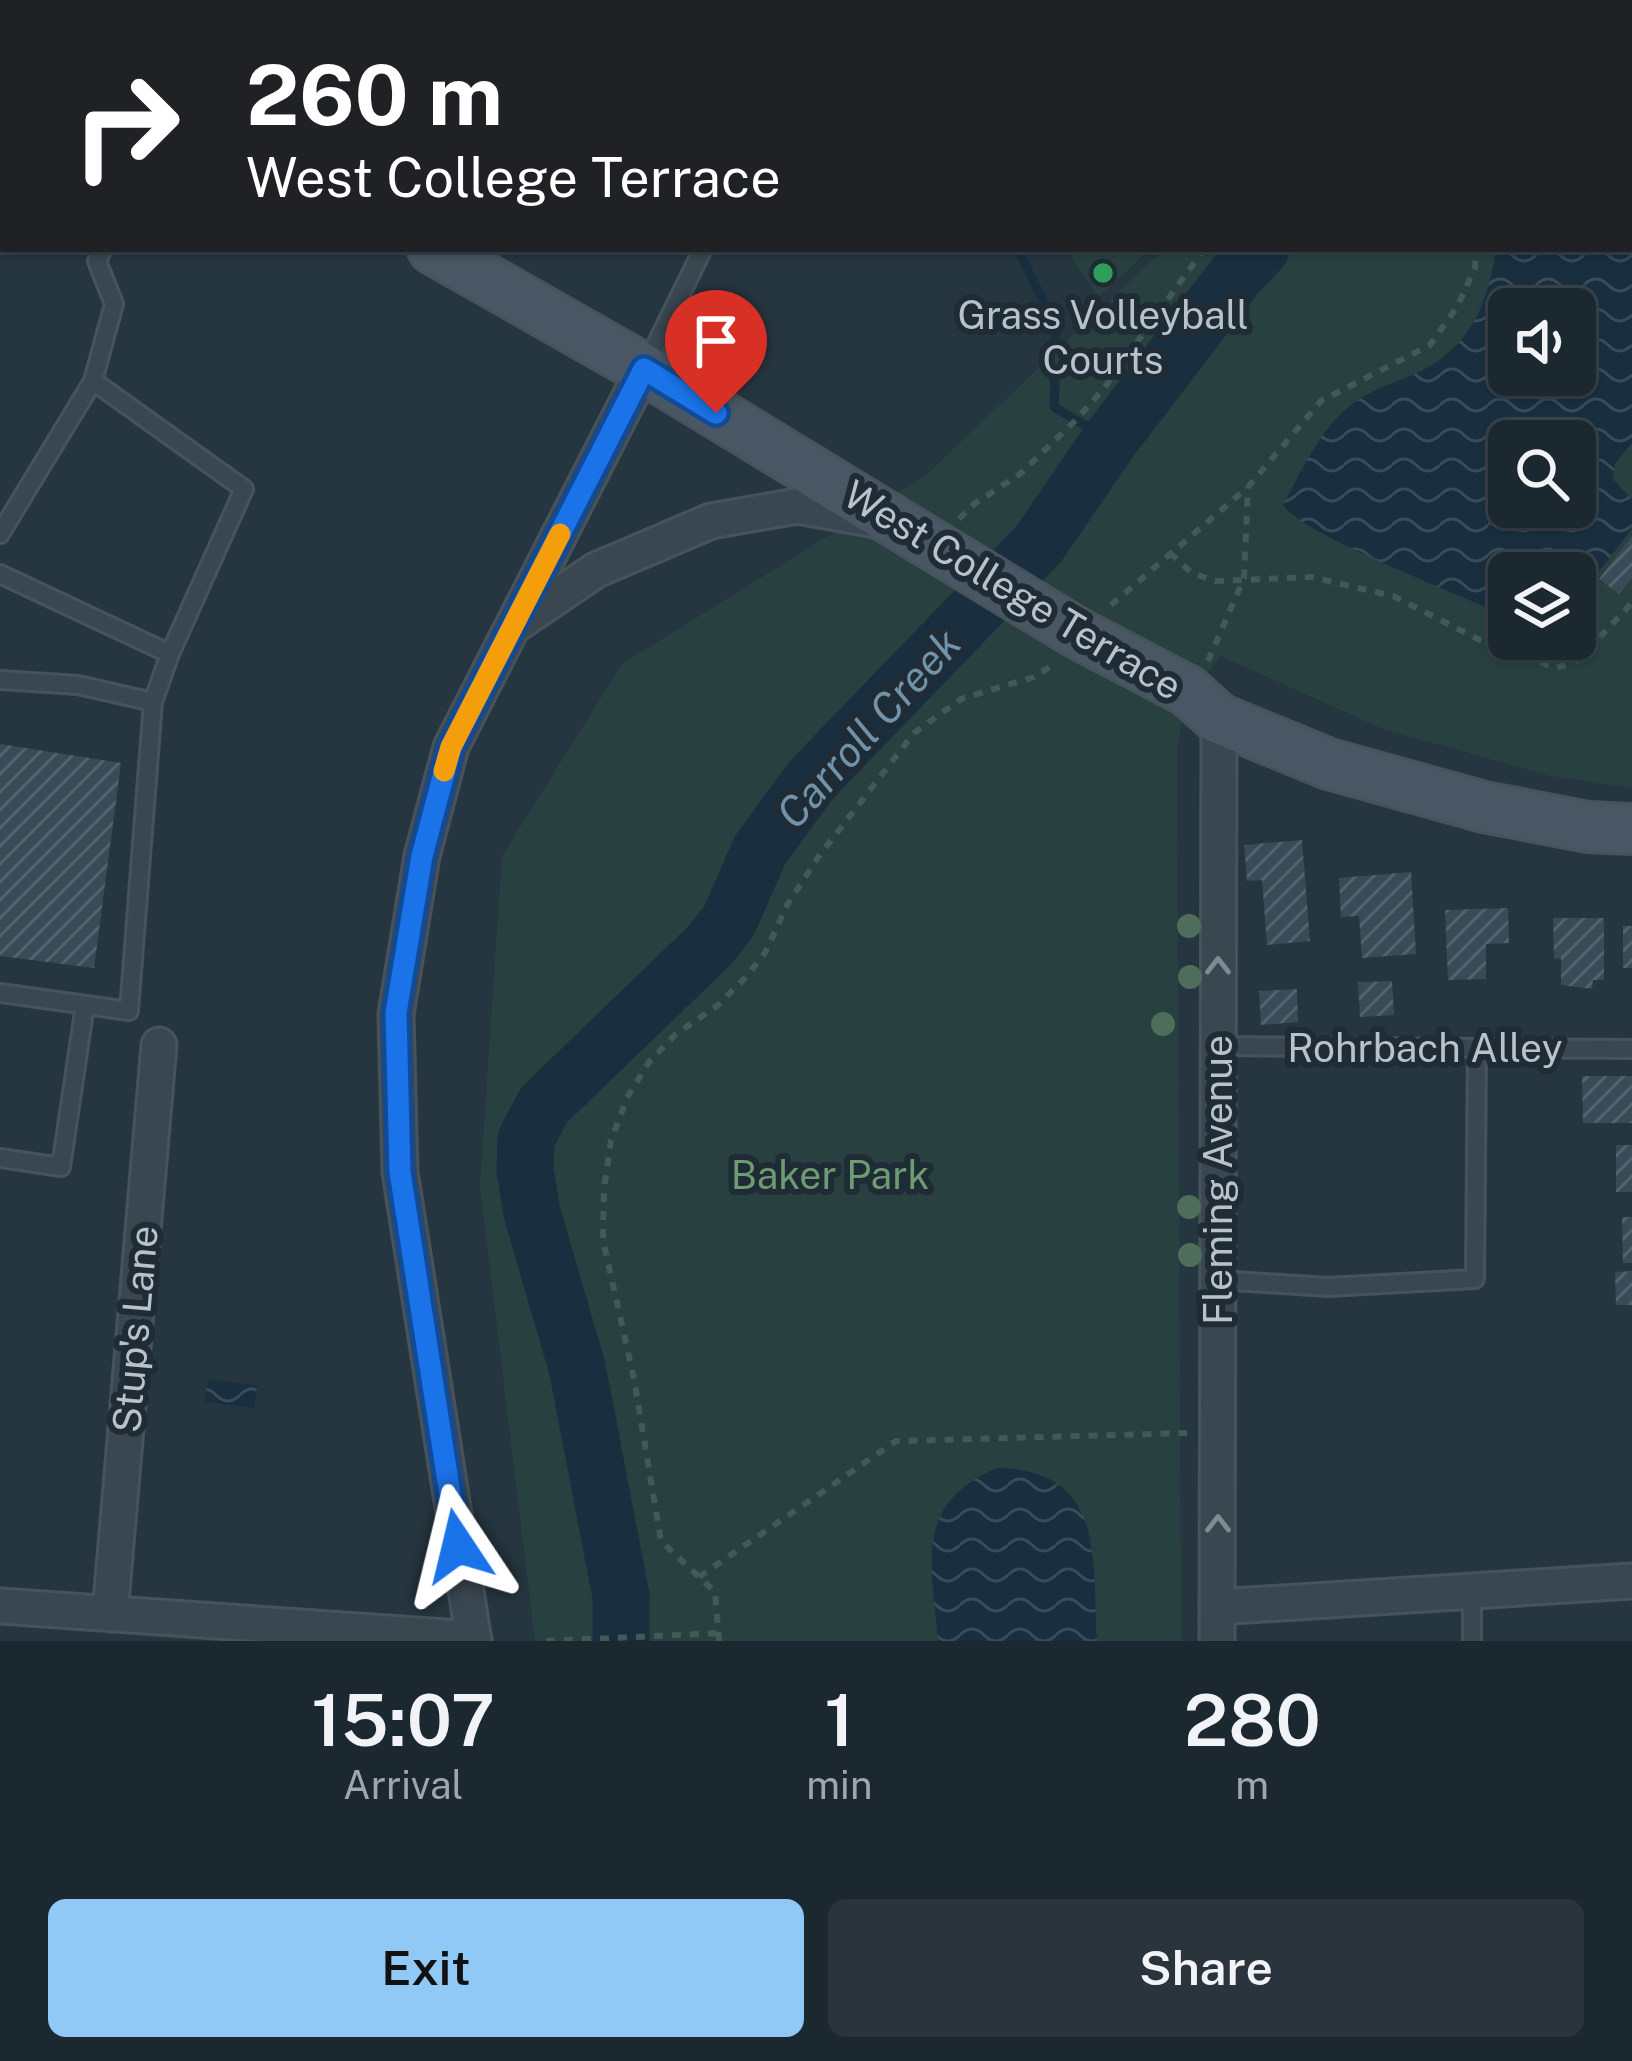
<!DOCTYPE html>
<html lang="en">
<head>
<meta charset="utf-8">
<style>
  body { margin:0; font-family:"Public Sans",sans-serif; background:#29343c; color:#f1f3f6; height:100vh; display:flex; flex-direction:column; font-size:45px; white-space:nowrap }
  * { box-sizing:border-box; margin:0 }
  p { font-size:39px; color:#a0a6ab }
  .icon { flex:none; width:66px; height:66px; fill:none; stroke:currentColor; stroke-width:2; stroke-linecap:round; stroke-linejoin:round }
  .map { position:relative; height:1641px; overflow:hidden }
  .side { display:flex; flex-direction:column; background:#1c2830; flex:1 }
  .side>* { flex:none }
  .banner { position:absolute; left:0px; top:0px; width:1632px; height:252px; box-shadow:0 3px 9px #0004,0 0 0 3px #3a444c; background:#202124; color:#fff; overflow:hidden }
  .controls { position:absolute; left:1488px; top:288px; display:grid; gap:24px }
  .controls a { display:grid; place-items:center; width:108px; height:108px; border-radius:18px; background:#1c2830; box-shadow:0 3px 9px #0004,0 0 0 3px #3a444c; font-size:60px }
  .pin { position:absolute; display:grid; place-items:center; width:102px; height:102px; color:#fff; margin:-123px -51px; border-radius:50% 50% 50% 0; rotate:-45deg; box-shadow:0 0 12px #0007 }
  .pin .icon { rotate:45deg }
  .me { position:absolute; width:132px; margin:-66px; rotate:350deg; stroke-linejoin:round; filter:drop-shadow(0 0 9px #0008) }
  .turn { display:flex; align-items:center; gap:42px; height:252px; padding:0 48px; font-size:54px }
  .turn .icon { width:156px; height:156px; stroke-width:2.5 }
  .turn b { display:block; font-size:84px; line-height:102px }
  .eta { display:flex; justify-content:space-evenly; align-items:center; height:204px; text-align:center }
  .eta b { font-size:72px; font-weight:600; line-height:84px }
  .cta { display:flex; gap:24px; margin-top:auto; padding:24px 48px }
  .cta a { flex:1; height:138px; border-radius:18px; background:#90c9f6; color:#111; font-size:48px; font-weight:600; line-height:138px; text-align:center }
  .cta a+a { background:#29343c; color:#f1f3f6 }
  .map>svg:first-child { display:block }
  .park { fill:#284140; fill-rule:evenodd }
  .water { fill:url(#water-waves); fill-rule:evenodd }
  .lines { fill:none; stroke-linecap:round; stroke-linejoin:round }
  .stream { stroke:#192f3f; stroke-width:9 }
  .river { stroke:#192f3f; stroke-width:57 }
  .building { fill:url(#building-hatch) }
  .lane-casing { stroke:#47535c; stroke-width:22 }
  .street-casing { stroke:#47535c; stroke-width:39 }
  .secondary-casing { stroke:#47535c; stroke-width:54 }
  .path { stroke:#415957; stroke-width:6; stroke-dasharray:9 9; stroke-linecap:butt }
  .lane { stroke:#3a4750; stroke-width:16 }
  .street { stroke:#3a4750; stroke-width:33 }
  .secondary { stroke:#485763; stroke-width:48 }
  .tree { fill:#4e6e5b }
  .oneway { stroke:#7f8b93 }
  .route-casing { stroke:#114b97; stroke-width:30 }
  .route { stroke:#1a73e8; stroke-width:21 }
  .slow { stroke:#f59e0b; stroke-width:21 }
  .leisure-dot { fill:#2e9e5b; stroke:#1f2c35; stroke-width:4.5 }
  .labels { text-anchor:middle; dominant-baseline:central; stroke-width:12; stroke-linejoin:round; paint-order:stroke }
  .poi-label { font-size:39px; fill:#b7c2ca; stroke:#1f2c35 }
  .street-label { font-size:39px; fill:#b7c2ca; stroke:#1f2c35 }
  .park-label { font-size:39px; fill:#6e9b71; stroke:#1f2c35 }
  .water-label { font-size:42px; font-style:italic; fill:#7192a9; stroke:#1f2c35 }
</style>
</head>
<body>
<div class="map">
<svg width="1632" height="1641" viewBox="0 0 1632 1641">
  <defs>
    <pattern id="water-waves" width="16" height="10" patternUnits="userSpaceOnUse" patternTransform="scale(3)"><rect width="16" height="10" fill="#192f3f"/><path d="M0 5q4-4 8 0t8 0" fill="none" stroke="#384c59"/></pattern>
    <pattern id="building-hatch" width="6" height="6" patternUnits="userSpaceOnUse" patternTransform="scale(3)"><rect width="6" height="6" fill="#384b56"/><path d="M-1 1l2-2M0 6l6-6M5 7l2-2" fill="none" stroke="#53636d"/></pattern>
  </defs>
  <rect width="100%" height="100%" fill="#263640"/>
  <!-- park -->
  <path class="park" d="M1025,0h370l-375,3z
    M1406,0h226v788l-81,-12 -168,-47 -162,-73 -35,42 -9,52 4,891h-646l-55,-455 22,-330 120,-192 304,-189 238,-226h465v-246h-226zM1509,309h66v66h-66zM1509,441h66v66h-66zM1509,573h66v66h-66z
    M1065,249h85l-51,48z"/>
  <!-- water -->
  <path class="water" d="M1632,38v405l-17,21 -2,15 19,20v30l-57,73v-29h-66v44c-40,-18 -210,-84 -226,-112 17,-31 35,-72 62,-95 18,-17 45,-26 67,-35 56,-23 76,-69 84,-126h133zM1509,309h66v66h-66zM1509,441h66v66h-66z
    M208,1379l49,6 -2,23 -50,-6z
    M997,1468c109,1 95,91 100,173h-159c-6,-77 -26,-137 59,-173z"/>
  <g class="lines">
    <!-- stream -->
    <path class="stream" d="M839,0l3,3
      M1018,249l39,81 -2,11 -11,10 11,32 -1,24 56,33"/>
    <!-- river -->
    <path class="river" d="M1494,3l3,-3
      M621,1641v-45l-44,-229 -45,-154 -7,-43 1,-31 18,-34 166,-160 19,-24 31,-71 52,-71 226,-234 72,-105 127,-166 24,-25"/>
  </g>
  <!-- building -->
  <path class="building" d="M1632,536v42l-13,16 -20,-15z
    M0,744l121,19 -27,205 -94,-12z
    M1302,840l8,101 -43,4 -5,-65 -15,1 -3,-36z
    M1411,872l5,82 -54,4 -3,-42 -18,1 -2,-39z
    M1508,908l1,35 -23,1v35l-38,1 -3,-70z
    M1553,918h51v62h-11l-1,9 -31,-4v-27l-7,1z
    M1623,926h9v42h-9z
    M1392,981l2,34 -34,2 -2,-35z
    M1297,989l1,33 -37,3 -2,-34z
    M1582,1076h50v47h-49z
    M1616,1145h16v47h-16z
    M1622,1217h10v46h-9z
    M1632,1271v34h-16l-1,-33z"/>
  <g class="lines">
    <!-- lane casing -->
    <g class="lane-casing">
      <path id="lane" d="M747,3l1,-3
        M0,107l3,2
        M103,249l-6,12 17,43 -21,77 151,108 -74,165 -17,48
        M645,367l58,-118
        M0,534l93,-153
        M0,574l170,80
        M0,680l78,5 75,17 -24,309 -129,-18
        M1218,1046l414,3
        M0,1158l61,9 24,-162
        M1218,1280l110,7 147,-8 2,-231
        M1472,1593v48"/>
    </g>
    <!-- street casing -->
    <g class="street-casing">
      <path id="street" d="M518,623l78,-53 115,-49 86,-15 79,14
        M0,1606l474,33
        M1217,1607l415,-26
        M110,1614l49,-569
        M474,1641l-74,-469 -4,-158 26,-158 29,-109 193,-378
        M1217,1641l2,-922"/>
    </g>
    <!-- secondary casing -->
    <g class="secondary-casing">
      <path id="secondary" d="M0,2l3,2
        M433,249l211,120 433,264 111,58 31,28 110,45 155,43 104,20 44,2"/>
    </g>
    <!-- path -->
    <path class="path" d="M316,0l5,3
      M629,3l2,-3
      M1445,3l2,-3
      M1591,3l1,-3
      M959,519l15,-15 46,-30 56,-54 29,-33 99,-138
      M1170,553l22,20 23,8 96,-4 82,19 87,44 76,28 21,-7 55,-58
      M1111,605l137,-118 73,-86 109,-56 27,-38 18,-39 1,-19
      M1208,661l36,-83 4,-91
      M699,1577l197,-136 291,-8
      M546,1641l175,-8
      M719,1641l-4,-49 -54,-51 -27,-162 -31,-139 1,-52 7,-48 17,-44 21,-34 26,-27 43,-30 27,-27 20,-25 22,-48 32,-49 95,-123 47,-34 73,-22 19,-12"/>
    <!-- lane -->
    <use href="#lane" class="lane"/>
    <!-- street -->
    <use href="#street" class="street"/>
    <!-- secondary -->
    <use href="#secondary" class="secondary"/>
  </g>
  <!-- trees -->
  <g class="tree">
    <circle cx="1189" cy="926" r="12"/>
    <circle cx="1190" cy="977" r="12"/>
    <circle cx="1163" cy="1024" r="12"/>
    <circle cx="1189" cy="1207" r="12"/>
    <circle cx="1190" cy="1255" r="12"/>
  </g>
  <!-- one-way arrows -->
  <defs><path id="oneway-chevron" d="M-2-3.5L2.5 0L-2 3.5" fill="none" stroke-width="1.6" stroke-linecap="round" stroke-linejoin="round" transform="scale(3)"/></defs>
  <g class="oneway">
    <use href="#oneway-chevron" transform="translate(1218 966) rotate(-90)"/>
    <use href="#oneway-chevron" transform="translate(1218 1524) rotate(-90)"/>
  </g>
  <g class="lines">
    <!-- route casing -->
    <g class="route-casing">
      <path id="route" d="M458,1546l-58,-374 -4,-159 26,-157 29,-109 193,-378 72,44"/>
    </g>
    <!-- route -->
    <use href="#route" class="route"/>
    <!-- slow -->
    <path class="slow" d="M444,771l7,-24 109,-213"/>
  </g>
  <!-- markers -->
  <circle class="leisure-dot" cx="1103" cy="273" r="12"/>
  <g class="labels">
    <!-- poi labels -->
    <g class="poi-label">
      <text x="1103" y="315">Grass Volleyball<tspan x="1103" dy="45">Courts</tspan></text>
    </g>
    <!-- street labels -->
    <g class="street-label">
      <text transform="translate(1013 590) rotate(31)">West College Terrace</text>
      <text x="1425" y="1048">Rohrbach Alley</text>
      <text transform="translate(1218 1180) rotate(-90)">Fleming Avenue</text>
      <text transform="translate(135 1329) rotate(-85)">Stup's Lane</text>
    </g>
    <!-- park labels -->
    <g class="park-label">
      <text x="830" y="1175">Baker Park</text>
    </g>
    <!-- water labels -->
    <g class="water-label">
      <text transform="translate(868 728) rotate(-48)">Carroll Creek</text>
    </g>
  </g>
</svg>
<div class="controls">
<a><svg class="icon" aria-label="sound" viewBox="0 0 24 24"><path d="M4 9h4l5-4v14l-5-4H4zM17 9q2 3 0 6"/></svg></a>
<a><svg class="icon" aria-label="search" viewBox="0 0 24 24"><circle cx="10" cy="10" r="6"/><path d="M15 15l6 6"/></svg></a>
<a><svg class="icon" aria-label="layers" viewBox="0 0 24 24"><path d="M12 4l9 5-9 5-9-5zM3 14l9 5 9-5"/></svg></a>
</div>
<div class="pin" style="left:716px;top:413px;background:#d93025"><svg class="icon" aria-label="arrive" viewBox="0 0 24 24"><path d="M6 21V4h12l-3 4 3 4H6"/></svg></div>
<svg class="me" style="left:458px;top:1546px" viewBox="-20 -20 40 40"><path d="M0-17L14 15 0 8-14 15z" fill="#1a73e8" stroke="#fff" stroke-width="4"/></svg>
<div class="banner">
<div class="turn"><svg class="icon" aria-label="right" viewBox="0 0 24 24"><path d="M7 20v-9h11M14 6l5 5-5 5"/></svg><div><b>260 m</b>West College Terrace</div></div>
</div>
</div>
<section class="side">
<div class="eta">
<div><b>15:07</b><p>Arrival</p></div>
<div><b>1</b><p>min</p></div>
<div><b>280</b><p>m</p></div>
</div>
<div class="cta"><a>Exit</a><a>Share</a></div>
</section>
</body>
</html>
